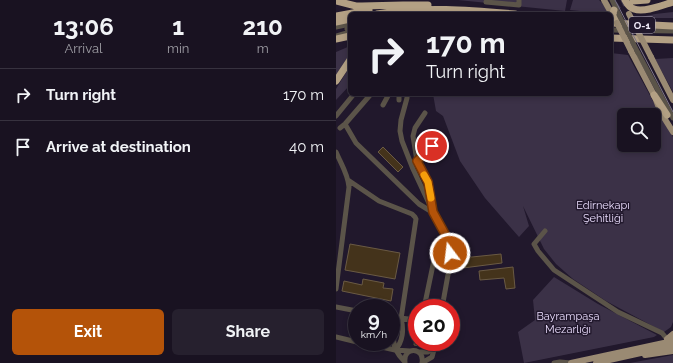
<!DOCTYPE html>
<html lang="en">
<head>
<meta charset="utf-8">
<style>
  body { margin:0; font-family:Raleway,sans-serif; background:#26202e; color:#f1f3f6; height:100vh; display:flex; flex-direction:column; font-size:15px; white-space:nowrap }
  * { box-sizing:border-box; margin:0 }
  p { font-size:13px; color:#9f9ea5 }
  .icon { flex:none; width:22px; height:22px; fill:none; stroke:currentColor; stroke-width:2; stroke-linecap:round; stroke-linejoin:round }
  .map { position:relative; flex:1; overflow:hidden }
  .panel { display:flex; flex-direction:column; background:#191221; width:336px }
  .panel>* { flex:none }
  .hud { position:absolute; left:12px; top:12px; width:265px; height:84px; border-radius:6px; box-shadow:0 2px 6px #0003,0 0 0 1px #37323f; background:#191221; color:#f1f3f6; overflow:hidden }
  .controls { position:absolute; left:281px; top:108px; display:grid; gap:8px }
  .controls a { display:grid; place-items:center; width:44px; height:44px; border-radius:6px; background:#191221; box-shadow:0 2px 6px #0003,0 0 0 1px #37323f; font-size:20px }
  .speed { position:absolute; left:12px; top:299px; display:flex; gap:8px; font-size:20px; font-weight:700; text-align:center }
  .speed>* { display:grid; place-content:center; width:52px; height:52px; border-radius:50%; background:#191221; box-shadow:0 2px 6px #0003,0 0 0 1px #37323f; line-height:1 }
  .speed small { font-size:10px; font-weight:400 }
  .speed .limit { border:6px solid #d22; background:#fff; color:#111 }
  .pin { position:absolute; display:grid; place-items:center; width:34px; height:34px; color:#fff; margin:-17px; border:2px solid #fff; border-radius:50%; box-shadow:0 1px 4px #0007 }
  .me { position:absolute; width:44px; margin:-22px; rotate:345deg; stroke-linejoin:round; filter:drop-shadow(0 0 3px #0008) }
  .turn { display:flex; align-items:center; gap:14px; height:84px; padding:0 12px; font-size:18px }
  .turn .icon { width:52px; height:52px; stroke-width:2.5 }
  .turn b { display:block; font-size:28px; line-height:34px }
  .eta { display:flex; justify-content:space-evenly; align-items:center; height:68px; text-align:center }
  .eta b { font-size:24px; font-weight:700; line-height:28px }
  .action { display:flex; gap:8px; margin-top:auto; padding:8px 12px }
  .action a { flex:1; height:46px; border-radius:6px; background:#b45309; color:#fff; font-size:16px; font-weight:700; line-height:46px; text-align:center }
  .action a+a { background:#26202e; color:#f1f3f6 }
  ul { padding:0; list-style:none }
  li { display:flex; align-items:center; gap:12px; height:52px; padding:0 12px; border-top:1px solid #37323f }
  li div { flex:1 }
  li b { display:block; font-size:15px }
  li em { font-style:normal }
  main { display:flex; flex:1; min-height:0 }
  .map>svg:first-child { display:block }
  .green { fill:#3b3147; fill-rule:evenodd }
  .building { fill:#44331b; stroke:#6a5a44 }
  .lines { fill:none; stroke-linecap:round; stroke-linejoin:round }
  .highway-tunnel { stroke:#40384b; stroke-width:7; stroke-dasharray:7 3.5; stroke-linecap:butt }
  .minor { stroke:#5b5449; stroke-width:5 }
  .major { stroke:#9a8a73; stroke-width:6 }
  .highway { stroke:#b3a084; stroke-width:7 }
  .tram { stroke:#7f7889; stroke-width:1 }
  .minor-bridge { stroke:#5b5449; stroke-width:5 }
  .major-bridge { stroke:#9a8a73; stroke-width:6 }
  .route-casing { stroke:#753606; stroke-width:10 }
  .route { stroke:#b45309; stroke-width:7 }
  .slow { stroke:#f59e0b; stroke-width:7 }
  .labels { text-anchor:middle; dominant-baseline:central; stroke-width:3; stroke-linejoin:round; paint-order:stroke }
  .shield { fill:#21182c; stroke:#b3acbc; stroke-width:1 }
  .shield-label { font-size:10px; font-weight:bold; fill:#f2ecfa }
  .park-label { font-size:11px; fill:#eaddfd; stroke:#21182c }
</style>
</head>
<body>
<main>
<section class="panel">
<div class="eta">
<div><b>13:06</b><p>Arrival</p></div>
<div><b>1</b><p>min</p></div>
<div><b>210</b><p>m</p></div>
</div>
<ul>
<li><svg class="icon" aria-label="right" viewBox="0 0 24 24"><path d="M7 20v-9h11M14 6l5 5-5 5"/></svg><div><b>Turn right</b></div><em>170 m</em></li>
<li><svg class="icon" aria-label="arrive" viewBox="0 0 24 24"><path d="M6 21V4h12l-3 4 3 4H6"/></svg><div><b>Arrive at destination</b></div><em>40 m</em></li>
</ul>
<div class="action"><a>Exit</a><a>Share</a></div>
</section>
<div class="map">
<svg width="337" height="363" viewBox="0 0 337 363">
  <rect width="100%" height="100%" fill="#21182c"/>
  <!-- green -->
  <path class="green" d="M122,0h109l-2,11z
    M237,0h26l2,2h1l7,12 -39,-4z
    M337,12v6h-39l-1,-2 8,1 14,-3z
    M14,46v10l-14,20v-24z
    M275,53l17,2 25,46 20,36v185l-2,5 -7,5 -58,-31 -33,-22 -17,-15 -12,-15 -21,-43 6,20 -10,11 -34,-39 -25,-37 -17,-45 -7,-5 -3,-17h63l1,2v-2h114zM288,115h30v30h-30z
    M337,58v34l-18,-33z
    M14,66v19l-14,15v-11z
    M218,277l44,27 59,31 -3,2 -130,26 -6,-31 17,-12 -2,-20z
    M337,355v8h-43z"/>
  <!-- building -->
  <path class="building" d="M47,147l20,20 -5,5 -20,-20z
    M14,244l50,9 -5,26 -50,-9z
    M165,254l1,9 -39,5 -1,-10z
    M177,267l2,21 -9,1 -2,-11 -24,2 -1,-9z
    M27,279l21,4 -1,5 10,1 -2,12 -49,-10 2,-10 18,4z
    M77,329l4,1v7l-5,-1z
    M79,337h2v5h10l-1,5 -12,-2z
    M102,342l6,1 -2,6 -5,-1z"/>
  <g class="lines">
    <!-- highway-tunnel -->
    <path class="highway-tunnel" d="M278,10c4,-6 10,-8 17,-9"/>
    <!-- minor -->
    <path class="minor" d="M276,0l7,15
      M150,2l33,3v-5
      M0,27l14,-3
      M11,29l3,-1
      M275,30l62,1
      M0,36l14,-4
      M302,53l35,65
      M71,94v4l-6,22 -1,11 2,10 11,28 20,43 12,22 4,11 2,13 -9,50
      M63,100v-6
      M47,105l6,-11
      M89,113l-10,15 -2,8 4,25 11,22 4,22
      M0,116l18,-22
      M9,124l11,19 63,61 13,8
      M4,128l5,-4 26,-30
      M0,152c5,12 12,22 13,35l-13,102
      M81,161l23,-23
      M12,180l31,21 33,13 3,3 1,2 -15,100c3,10 2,23 -6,31
      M209,231l-11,13 4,7 16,19 35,23 29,19 44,21 5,6
      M0,307l21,4
      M88,308l10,-48
      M55,317l26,3
      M65,319c-11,15 -10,29 3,42
      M0,337l21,5
      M23,342l36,8 15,1
      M83,352h9l3,-3 2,-4
      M69,362c-2,-16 20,-15 17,1
      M86,363l10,-6 4,-15
      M218,363l6,-1 11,1"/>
    <!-- major -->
    <path class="major" d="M268,0l10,18
      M295,51l23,44 7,18 12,19
      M315,57l22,43
      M331,339l6,-5
      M309,355l28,-4
      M235,363l102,-22
      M260,363l77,-17"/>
    <!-- highway -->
    <path class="highway" d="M289,0c2,4 5,8 9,9 10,4 29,-4 39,-7
      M0,1l20,5h6l41,-1h25
      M297,1l14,-1
      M278,10l-1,3 4,10
      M41,14c46,-8 92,-4 138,0
      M0,16l33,-6
      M0,22l14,-3
      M275,23l62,3
      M275,38l62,2
      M0,39l14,-3
      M0,81l14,-21
      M318,95l13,20"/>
    <!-- tram -->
    <path class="tram" d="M279,0l58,112"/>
    <!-- minor-bridge -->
    <path class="minor-bridge" d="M283,15l19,38"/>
    <!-- major-bridge -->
    <path class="major-bridge" d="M293,14l22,43
      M281,23l14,28"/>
  </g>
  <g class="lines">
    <!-- route casing -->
    <g class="route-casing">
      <path id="route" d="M96,146l-15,15 11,21 5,30 12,22 4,11 1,8"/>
    </g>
    <!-- route -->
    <use href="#route" class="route"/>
    <!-- slow -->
    <path class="slow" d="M88,175l4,7 3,16"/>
  </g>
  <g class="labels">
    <!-- shield labels -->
    <rect class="shield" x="293" y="17" width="26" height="16" rx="3"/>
    <g class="shield-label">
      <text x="306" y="25">O-1</text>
    </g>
    <!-- park labels -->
    <g class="park-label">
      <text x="267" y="205">Edirnekapı<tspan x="267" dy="13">Şehitliği</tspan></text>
      <text x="232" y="316">Bayrampaşa<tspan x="232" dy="13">Mezarlığı</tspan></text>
    </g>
  </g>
</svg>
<div class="controls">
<a><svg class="icon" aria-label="search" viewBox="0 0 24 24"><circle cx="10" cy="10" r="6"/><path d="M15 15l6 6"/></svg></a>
</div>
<div class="speed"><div>9<small>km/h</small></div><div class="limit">20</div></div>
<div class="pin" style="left:96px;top:146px;background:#d93025"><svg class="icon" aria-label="arrive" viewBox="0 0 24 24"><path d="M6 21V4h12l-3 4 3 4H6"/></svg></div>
<svg class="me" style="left:114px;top:253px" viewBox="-20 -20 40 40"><circle r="17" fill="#b45309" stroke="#fff" stroke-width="3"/><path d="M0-11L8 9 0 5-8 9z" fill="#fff"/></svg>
<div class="hud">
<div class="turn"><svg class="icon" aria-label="right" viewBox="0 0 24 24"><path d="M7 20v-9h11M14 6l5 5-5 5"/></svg><div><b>170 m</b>Turn right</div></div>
</div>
</div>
</main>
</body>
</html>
